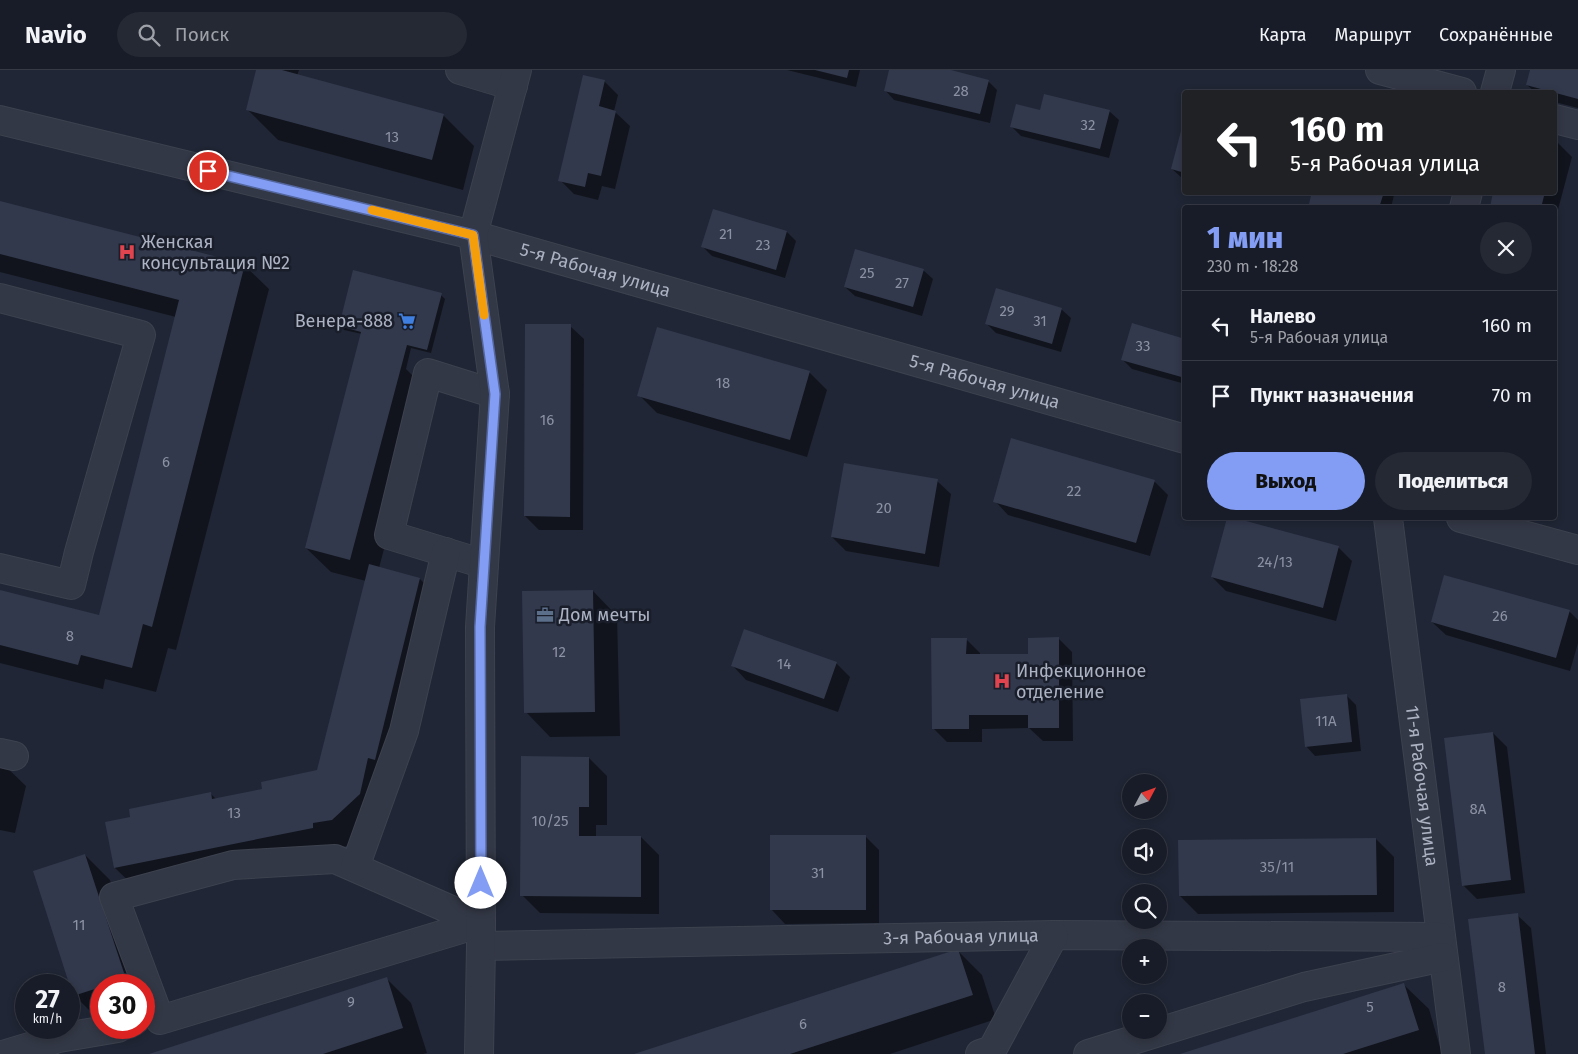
<!DOCTYPE html>
<html lang="ru">
<head>
<meta charset="utf-8">
<style>
  body { margin:0; font-family:"Fira Sans",sans-serif; background:#252934; color:#f1f3f6; height:100vh; display:flex; flex-direction:column; font-size:19px; white-space:nowrap }
  * { box-sizing:border-box; margin:0 }
  p { font-size:16px; color:#9fa1a8 }
  .icon { flex:none; width:28px; height:28px; fill:none; stroke:currentColor; stroke-width:2; stroke-linecap:round; stroke-linejoin:round }
  .map { position:relative; flex:1; overflow:hidden }
  .sheet { position:absolute; left:1182px; top:135px; width:375px; height:315px; display:flex; flex-direction:column; background:#181c28; border-radius:5px; box-shadow:0 2px 8px #0003,0 0 0 1px #363a45 }
  .sheet>* { flex:none }
  .hud { position:absolute; left:1182px; top:20px; width:375px; height:105px; border-radius:5px; box-shadow:0 2px 8px #0003,0 0 0 1px #363a45; background:#202124; color:#fff; overflow:hidden }
  .needle { width:32px; rotate:49deg }
  .buttons { position:absolute; left:1122px; top:704px; display:grid; gap:10px }
  .buttons a { display:grid; place-items:center; width:45px; height:45px; border-radius:50%; background:#181c28; box-shadow:0 2px 8px #0003,0 0 0 1px #363a45; font-size:25px }
  .speed { position:absolute; left:15px; top:904px; display:flex; gap:10px; font-size:25px; font-weight:700; text-align:center }
  .speed>* { display:grid; place-content:center; width:65px; height:65px; border-radius:50%; background:#181c28; box-shadow:0 2px 8px #0003,0 0 0 1px #363a45; line-height:1 }
  .speed small { font-size:12px; font-weight:400 }
  .speed .limit { border:8px solid #d22; background:#fff; color:#111 }
  .pin { position:absolute; display:grid; place-items:center; width:42px; height:42px; color:#fff; margin:-21px; border:2px solid #fff; border-radius:50%; box-shadow:0 1px 5px #0007 }
  .me { position:absolute; width:55px; margin:-28px; rotate:0deg; stroke-linejoin:round; filter:drop-shadow(0 0 4px #0008) }
  .turn { display:flex; align-items:center; gap:18px; height:105px; padding:0 25px; font-size:22px }
  .turn .icon { width:65px; height:65px; stroke-width:2.5 }
  .turn b { display:block; font-size:35px; line-height:42px }
  .round { display:grid; place-items:center; flex:none; width:52px; height:52px; border-radius:26px; background:#252934 }
  .summary { display:flex; align-items:center; justify-content:space-between; height:85px; padding:0 25px }
  h1 { font-size:30px; font-weight:800; line-height:38px; color:#829df3 }
  .cta { display:flex; gap:10px; margin-top:auto; padding:10px 25px }
  .cta a { flex:1; height:58px; border-radius:30px; background:#829df3; color:#111; font-size:20px; font-weight:800; line-height:58px; text-align:center }
  .cta a+a { background:#252934; color:#f1f3f6 }
  ul { padding:0; list-style:none }
  li { display:flex; align-items:center; gap:15px; height:70px; padding:0 25px; border-top:1px solid #363a45 }
  li div { flex:1 }
  li b { display:block; font-size:19px }
  li em { font-style:normal }
  header { display:flex; align-items:center; gap:30px; box-sizing:border-box; height:70px; padding:0 25px; background:#181c28; border-bottom:1px solid #363a45 }
  header strong { font-size:24px }
  nav { display:flex; gap:28px; margin-inline-start:auto; font-size:18px }
  .search { width:350px; height:45px; background:#252934; display:flex; align-items:center; gap:12px; box-sizing:border-box; padding:0 18px; border-radius:28px; color:#9fa1a8; font-size:19px }
  .map>svg:first-child { display:block }
  .shadow { fill:#0007 }
  .building { fill:#32394c }
  .lines { fill:none; stroke-linecap:round; stroke-linejoin:round }
  .minor-casing { stroke:#3d424f; stroke-width:30 }
  .minor { stroke:#333846; stroke-width:28 }
  .route-casing { stroke:#54669e; stroke-width:12 }
  .route { stroke:#829df3; stroke-width:9 }
  .slow { stroke:#f59e0b; stroke-width:9 }
  .labels { text-anchor:middle; dominant-baseline:central; stroke-width:5; stroke-linejoin:round; paint-order:stroke }
  .number-label { font-size:15px; fill:#8c92a3 }
  .poi-label { font-size:18px; fill:#adb2c3; stroke:#191e2a; text-anchor:start }
  .street-label { font-size:18px; fill:#adb2c3; stroke:#191e2a }
</style>
</head>
<body>
<header>
<strong>Navio</strong>
<div class="search"><svg class="icon" aria-label="search" viewBox="0 0 24 24"><circle cx="10" cy="10" r="6"/><path d="M15 15l6 6"/></svg>Поиск</div>
<nav><a>Карта</a><a>Маршрут</a><a>Сохранённые</a></nav>
</header>
<div class="map">
<svg width="1578" height="984" viewBox="0 0 1578 984">
  <rect width="100%" height="100%" fill="#202635"/>
  <!-- shadow -->
  <path class="shadow" d="M258,0h41l-2,6 146,39 31,31 -11,44 -185,-50 -31,-31z
    M787,0h73l-4,17z
    M890,0h55l43,11 9,9 -7,33 -96,-23 -9,-10z
    M1531,0h47v38l-23,-6v-10h-20l-8,-7z
    M604,11l14,14 -4,16 16,15 -15,63 -13,-3 -4,14 -24,-6 -14,-14z
    M1041,41h68l10,9 -10,38 -88,-22 -9,-9z
    M1185,63v46l-3,-1 -10,-9z
    M1555,72l3,1 14,14 -17,64v-13h-64l4,-16h60z
    M1234,122h13l-1,4z
    M1313,122h79l2,3 -3,13h-81z
    M0,132l244,63 25,24 -93,361 -8,-2 -12,44 -51,-13 -2,10 -103,-26v-72l100,26 76,-300 -176,-45z
    M787,162l9,9 -11,37 -73,-22 -9,-9z
    M923,200l10,9 -11,37 -67,-20 -10,-9z
    M441,225l4,4 -14,54 -20,-5 -5,21 20,20 -47,179 41,11 24,24 -88,241 -216,48 -25,-24 16,-50 79,-25 7,7 47,-10 54,-19 48,-190 -35,-9 -25,-24 56,-214 -18,-4 -4,-5z
    M1061,239l10,9 -10,34 -65,-19 -9,-9z
    M570,256l14,13 -1,191h-44l-14,-14z
    M1185,270v44l-53,-15 -10,-10z
    M809,302l18,18 -20,67 -150,-44 -18,-18z
    M937,411l14,13 -12,73 -93,-16 -14,-14z
    M1154,411l14,14 -18,61 -142,-41 -13,-14z
    M1228,448l111,30 13,13 -16,60 -110,-30 -14,-14z
    M593,521l24,25 3,120 -70,1 -24,-25z
    M1569,541l9,9v23l-8,28 -124,-36 -14,-13z
    M1058,568l14,14 1,89h-30l-14,-13 -47,1v13h-35l-14,-14 33,-89 14,14v2h49z
    M836,593l14,14 -12,35 -92,-32 -13,-14z
    M1346,625l10,10 5,46 -46,5 -9,-10z
    M1493,663l14,14 18,146 -48,6 -14,-14z
    M589,688l18,18v49h-11v12h45l18,18v59l-119,-1 -18,-18z
    M0,691l26,25 -11,47 -15,-3z
    M865,766l14,14v73l-94,1 -13,-14z
    M1376,769l18,18v55l-196,2 -18,-18z
    M85,785l25,25 34,105h-43v34l-2,1 -25,-25z
    M1517,845l14,13 15,126h-60z
    M957,880l25,25 14,44 -106,35h-253z
    M386,908l25,25 16,50 -4,1h-272z
    M1404,915l25,24 13,45h-259z"/>
  <!-- building -->
  <path class="building" d="M256,0h26l162,44 -12,46 -186,-50z
    M815,0h34l-2,8z
    M889,0h62l38,10 -9,34 -96,-23z
    M1530,0h48v29l-52,-14z
    M583,5l22,5 -6,26 17,5 -15,65 -13,-3 -3,14 -27,-6z
    M1044,24l66,16 -10,39 -90,-22 6,-23 24,6z
    M1181,61l4,1v41l-14,-4z
    M1312,122h72l-5,16h-71z
    M1493,122h52l-4,16h-51z
    M0,131l245,63 -93,363 -9,-3 -11,44 -51,-13 -3,10 -78,-20v-55l99,25 80,-315 -179,-46z
    M713,139l74,22 -11,39 -75,-23z
    M855,179l69,20 -11,38 -69,-20z
    M353,200l89,23 -15,57 -20,-5 -57,215 -45,-12 56,-216 -22,-6z
    M996,218l66,20 -10,36 -67,-20z
    M1132,253l53,16v39l-64,-18z
    M525,254h46l-1,193 -46,-1z
    M657,257l153,44 -20,69 -153,-44z
    M1011,368l144,42 -19,63 -143,-41z
    M844,393l94,16 -13,75 -94,-17z
    M1227,448h8l104,28 -16,62 -112,-31z
    M369,494l51,14 -45,182 -7,-2 -8,36 -28,26 -19,3v5l-199,40 -9,-46 25,-5 -1,-8 82,-17 1,7 50,-10 -1,-7 56,-12z
    M1444,505l126,35 -14,48 -125,-36z
    M593,520l2,122 -71,1 -2,-122z
    M744,559l93,33 -13,37 -93,-33z
    M1059,567v91h-31v-13h-59v14h-37l-1,-91h36l-1,16h62v-16z
    M1347,624l5,48 -47,5 -5,-48z
    M1493,662l18,148 -49,6 -18,-148z
    M521,686l68,1v50h-10v29h62v61l-121,-1z
    M770,765h96v75h-96z
    M1376,768l1,57 -198,1 -1,-56z
    M85,784l41,125 -20,6h-5v2l-28,9 -40,-125z
    M1518,843l17,141h-50l-17,-135z
    M958,879l15,46 -183,59h-156z
    M387,907l16,51 -80,26h-174z
    M1404,913l15,47 -76,24h-163z"/>
  <g class="lines">
    <!-- minor casing -->
    <g class="minor-casing">
      <g id="minor">
        <path d="M460,0l53,16"/>
        <path d="M1380,0l82,22"/>
        <path d="M1495,22l6,-22"/>
        <path d="M1555,49l23,6"/>
        <path id="s1" d="M0,50l473,115 712,204"/>
        <path d="M1464,138l4,-16"/>
        <path d="M0,228l141,37 -62,217 -8,33 -71,-17"/>
        <path id="s2" d="M1388,448l68,536"/>
        <path d="M1461,448l117,32"/>
        <path d="M484,494l-95,-29 39,-162 67,21"/>
        <path d="M0,683l14,3"/>
        <path d="M335,789l146,64 -321,97 -46,-123 119,-32z"/>
        <path d="M355,797l49,-136 42,-179"/>
        <path id="s3" d="M481,876l573,-11 386,2"/>
        <path d="M6,984l53,-16 59,-10"/>
        <path d="M479,984l2,-108 -1,-319 15,-233 -22,-159 44,-165"/>
        <path d="M980,984l12,-4 62,-115"/>
        <path d="M1088,984l216,-67 139,-30"/>
      </g>
    </g>
    <!-- minor -->
    <use href="#minor" class="minor"/>
  </g>
  <g class="lines">
    <!-- route casing -->
    <g class="route-casing">
      <path id="route" d="M208,101l265,64 22,159 -15,233 1,256"/>
    </g>
    <!-- route -->
    <use href="#route" class="route"/>
    <!-- slow -->
    <path class="slow" d="M372,140l101,25 11,80"/>
  </g>
  <!-- icons -->
  <defs>
    <g id="hospital-bare" transform="scale(1.35)"><path d="M-5-5h3v3.5h4V-5h3V5h-3V1.5h-4V5h-3Z" fill="#e0444e" stroke="#191e2a" stroke-width="2.5" paint-order="stroke"/></g>
    <g id="supermarket-bare" transform="scale(1.35)"><path d="M-6-5.5h2.5l.6 2H6L4.5 2H-2.5L-4.4-4H-6ZM-1.5 3.2a1.3 1.3 0 1 0 .1 0ZM3 3.2a1.3 1.3 0 1 0 .1 0Z" fill="#3f7fe0" stroke="#191e2a" stroke-width="2.5" paint-order="stroke"/></g>
    <g id="office-bare" transform="scale(1.35)"><path d="M-6-3h4V-5.5h4V-3h4V5H-6ZM-1-4.5V-3h2v-1.5ZM-6 0V1H6V0Z" fill="#5c6f8a" stroke="#191e2a" stroke-width="2.5" paint-order="stroke"/></g>
  </defs>
  <g fill-rule="evenodd">
    <use href="#hospital-bare" x="127" y="182"/>
    <use href="#supermarket-bare" x="407" y="251"/>
    <use href="#office-bare" x="545" y="545"/>
    <use href="#hospital-bare" x="1002" y="611"/>
  </g>
  <g class="labels">
    <!-- number labels -->
    <g class="number-label">
      <text x="961" y="21">28</text>
      <text x="1088" y="55">32</text>
      <text x="392" y="67">13</text>
      <text x="726" y="164">21</text>
      <text x="763" y="175">23</text>
      <text x="867" y="203">25</text>
      <text x="902" y="213">27</text>
      <text x="1007" y="241">29</text>
      <text x="1040" y="251">31</text>
      <text x="1143" y="276">33</text>
      <text x="723" y="313">18</text>
      <text x="547" y="350">16</text>
      <text x="166" y="392">6</text>
      <text x="1074" y="421">22</text>
      <text x="884" y="438">20</text>
      <text x="1275" y="492">24/13</text>
      <text x="1500" y="546">26</text>
      <text x="70" y="566">8</text>
      <text x="559" y="582">12</text>
      <text x="784" y="594">14</text>
      <text x="1326" y="651">11А</text>
      <text x="1478" y="739">8А</text>
      <text x="234" y="743">13</text>
      <text x="550" y="751">10/25</text>
      <text x="1277" y="797">35/11</text>
      <text x="818" y="803">31</text>
      <text x="79" y="855">11</text>
      <text x="1502" y="917">8</text>
      <text x="351" y="932">9</text>
      <text x="1370" y="937">5</text>
      <text x="803" y="954">6</text>
    </g>
    <!-- poi labels -->
    <g class="poi-label">
      <text x="141" y="172">Женская<tspan x="141" dy="21">консультация №2</tspan></text>
      <text x="393" y="251" text-anchor="end">Венера-888</text>
      <text x="559" y="545">Дом мечты</text>
      <text x="1016" y="601">Инфекционное<tspan x="1016" dy="21">отделение</tspan></text>
    </g>
    <!-- street labels -->
    <g class="street-label">
      <text stroke="none"><textPath href="#s1" startOffset="614">5-я Рабочая улица</textPath></text>
      <text stroke="none"><textPath href="#s1" startOffset="1019">5-я Рабочая улица</textPath></text>
      <text stroke="none"><textPath href="#s2" startOffset="270">11-я Рабочая улица</textPath></text>
      <text stroke="none"><textPath href="#s3" startOffset="480">3-я Рабочая улица</textPath></text>
    </g>
  </g>
</svg>
<div class="buttons">
<a><svg class="needle" viewBox="-14 -14 28 28"><path d="M0-13l5 13h-10z" fill="#e53935"/><path d="M0 13l5-13h-10z" fill="#9fa1a8"/></svg></a>
<a><svg class="icon" aria-label="sound" viewBox="0 0 24 24"><path d="M4 9h4l5-4v14l-5-4H4zM17 9q2 3 0 6"/></svg></a>
<a><svg class="icon" aria-label="search" viewBox="0 0 24 24"><circle cx="10" cy="10" r="6"/><path d="M15 15l6 6"/></svg></a>
<a>+</a>
<a>−</a>
</div>
<div class="speed"><div>27<small>km/h</small></div><div class="limit">30</div></div>
<div class="pin" style="left:208px;top:101px;background:#d93025"><svg class="icon" aria-label="arrive" viewBox="0 0 24 24"><path d="M6 21V4h12l-3 4 3 4H6"/></svg></div>
<svg class="me" style="left:481px;top:813px" viewBox="-20 -20 40 40"><circle r="19" fill="#fff"/><path d="M0-13L10 11 0 6-10 11z" fill="#829df3"/></svg>
<div class="hud">
<div class="turn"><svg class="icon" aria-label="left" viewBox="0 0 24 24"><path d="M17 20v-9H6M10 6l-5 5 5 5"/></svg><div><b>160 m</b>5-я Рабочая улица</div></div>
</div>
<section class="sheet">
<div class="summary"><div><h1>1 мин</h1><p>230 m · 18:28</p></div><a class="round"><svg class="icon" aria-label="close" viewBox="0 0 24 24"><path d="M6 6l12 12M18 6L6 18"/></svg></a></div>
<ul>
<li><svg class="icon" aria-label="left" viewBox="0 0 24 24"><path d="M17 20v-9H6M10 6l-5 5 5 5"/></svg><div><b>Налево</b><p>5-я Рабочая улица</p></div><em>160 m</em></li>
<li><svg class="icon" aria-label="arrive" viewBox="0 0 24 24"><path d="M6 21V4h12l-3 4 3 4H6"/></svg><div><b>Пункт назначения</b></div><em>70 m</em></li>
</ul>
<div class="cta"><a>Выход</a><a>Поделиться</a></div>
</section>
</div>
</body>
</html>
